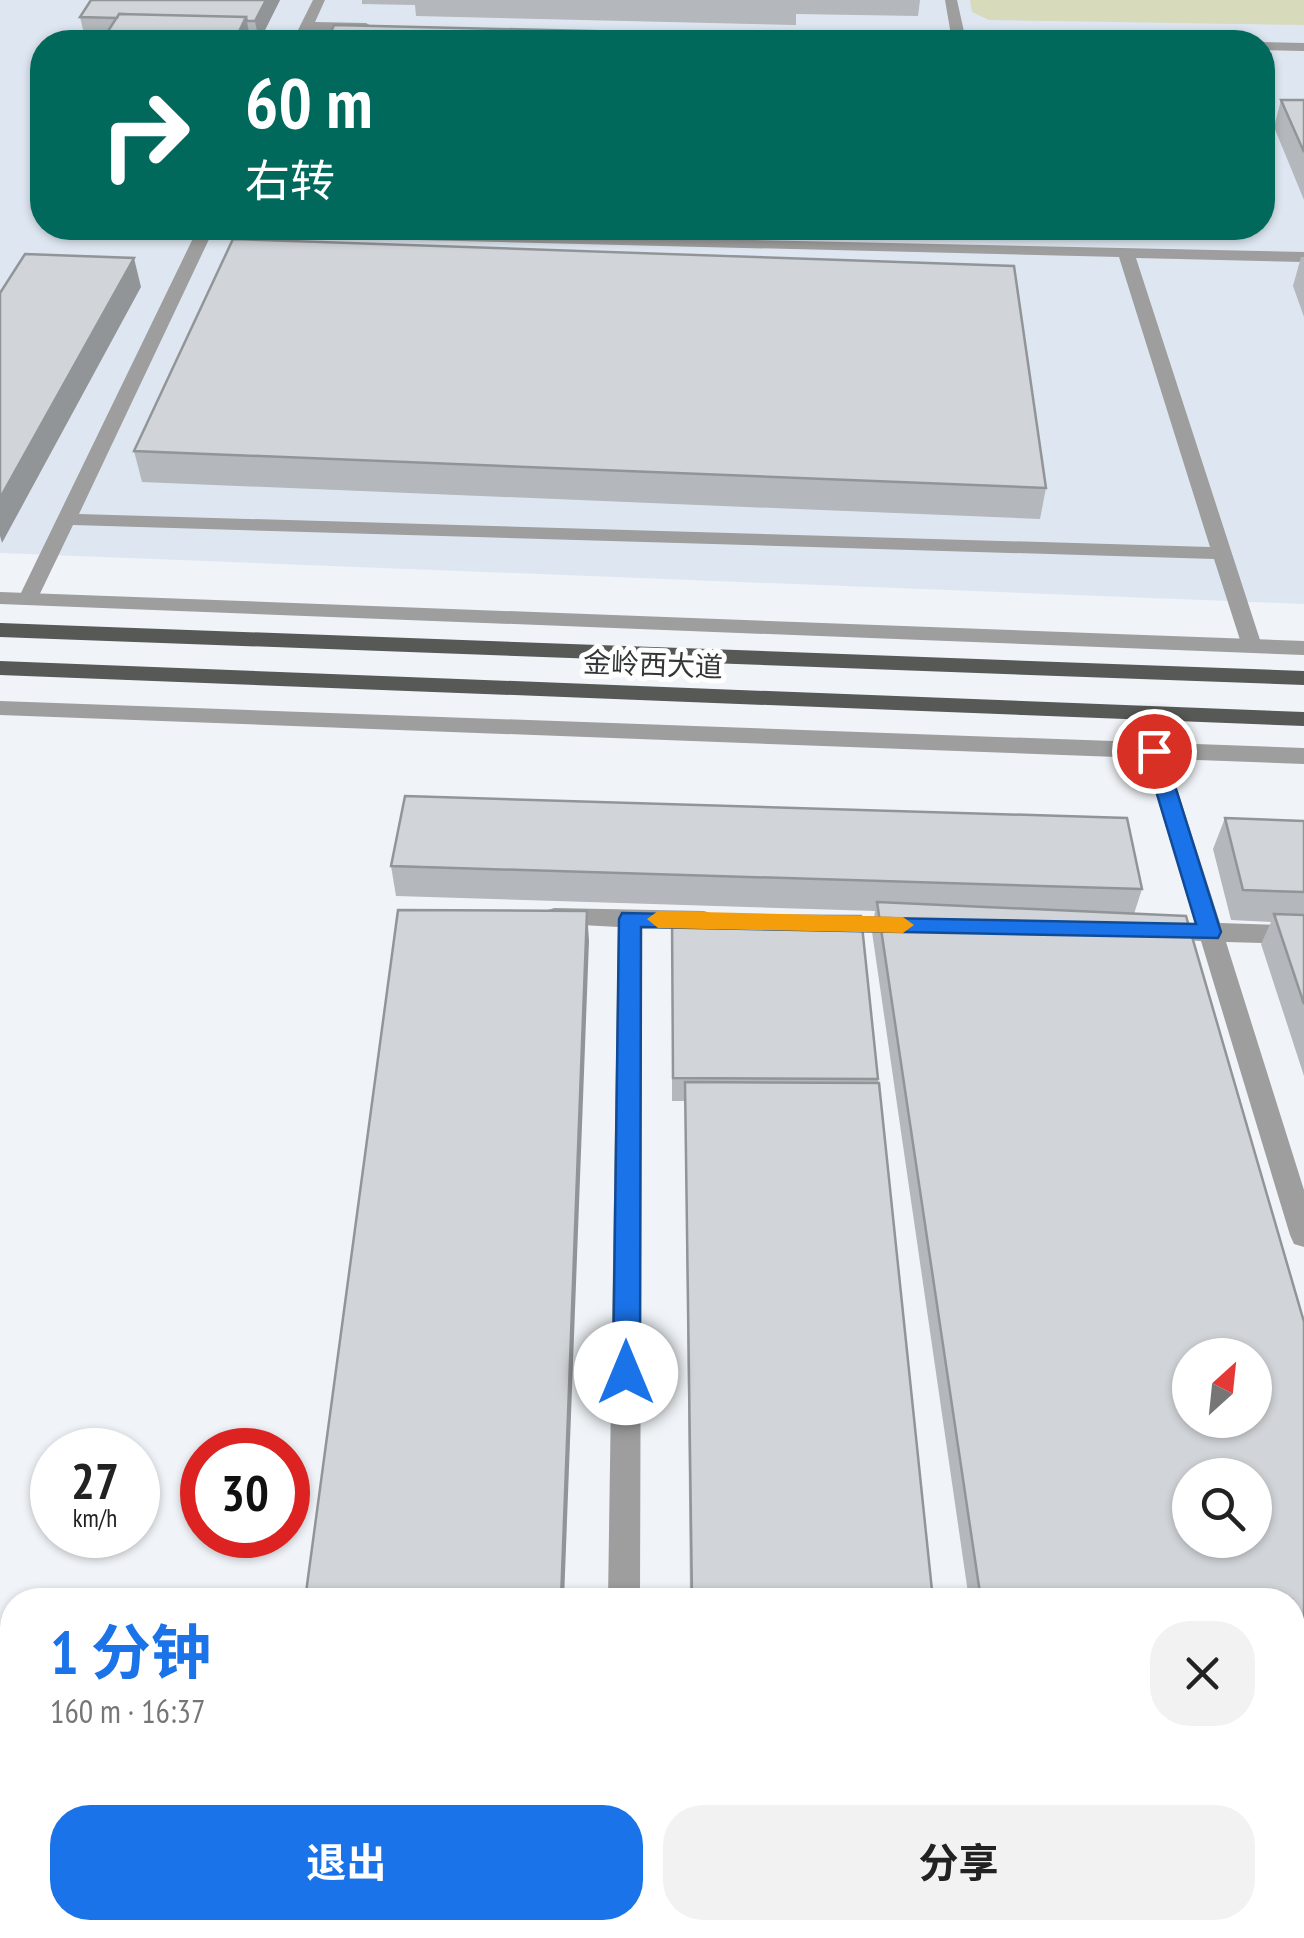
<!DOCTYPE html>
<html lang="zh">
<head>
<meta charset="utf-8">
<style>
  body { margin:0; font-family:"PT Sans Narrow","Noto Sans SC",sans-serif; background:#f2f2f2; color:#222; height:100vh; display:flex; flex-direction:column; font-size:38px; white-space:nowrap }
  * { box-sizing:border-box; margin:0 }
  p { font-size:32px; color:#767676 }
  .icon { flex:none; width:55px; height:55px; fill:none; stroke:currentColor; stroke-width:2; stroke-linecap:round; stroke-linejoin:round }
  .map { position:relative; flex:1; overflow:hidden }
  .details { position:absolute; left:0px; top:1588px; width:1305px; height:352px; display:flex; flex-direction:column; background:#fff; border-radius:40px 40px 0 0; box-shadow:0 2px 8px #0004 }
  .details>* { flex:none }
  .hud { position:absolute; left:30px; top:30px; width:1245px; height:210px; border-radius:40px; box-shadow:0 2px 8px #0004; background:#00695c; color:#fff; overflow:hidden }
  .needle { width:65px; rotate:27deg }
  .tools { position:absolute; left:1172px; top:1338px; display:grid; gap:20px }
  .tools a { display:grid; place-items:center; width:100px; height:100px; border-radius:50%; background:#fff; box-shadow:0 2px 8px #0004; font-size:50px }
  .speed { position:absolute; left:30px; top:1428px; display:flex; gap:20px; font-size:50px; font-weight:700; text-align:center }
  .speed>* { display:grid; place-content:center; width:130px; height:130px; border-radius:50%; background:#fff; box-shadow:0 2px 8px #0004; line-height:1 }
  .speed small { font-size:25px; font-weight:400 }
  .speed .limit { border:15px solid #d22; background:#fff; color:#111 }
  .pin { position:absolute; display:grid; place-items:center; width:85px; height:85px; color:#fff; margin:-42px; border:5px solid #fff; border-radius:50%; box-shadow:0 2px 10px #0007 }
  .me { position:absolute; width:110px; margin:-55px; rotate:0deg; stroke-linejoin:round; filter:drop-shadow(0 0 8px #0008) }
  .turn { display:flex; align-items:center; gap:35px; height:210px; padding:0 50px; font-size:45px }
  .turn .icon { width:130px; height:130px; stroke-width:2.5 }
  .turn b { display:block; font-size:70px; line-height:85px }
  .round { display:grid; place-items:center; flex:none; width:105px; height:105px; border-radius:40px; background:#f2f2f2 }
  .headline { display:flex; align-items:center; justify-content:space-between; height:170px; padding:0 50px }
  h1 { font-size:60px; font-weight:700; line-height:75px; color:#1a73e8 }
  .button { display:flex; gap:20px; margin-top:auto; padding:20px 50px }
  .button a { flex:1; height:115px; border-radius:40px; background:#1a73e8; color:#fff; font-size:40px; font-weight:700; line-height:115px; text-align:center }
  .button a+a { background:#f2f2f2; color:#222 }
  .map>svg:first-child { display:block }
  .built { fill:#dee7f1; fill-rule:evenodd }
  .green { fill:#d7dabb }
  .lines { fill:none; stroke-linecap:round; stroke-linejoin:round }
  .minor { fill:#9d9e9d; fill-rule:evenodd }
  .tertiary { fill:#9d9e9d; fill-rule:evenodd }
  .primary { fill:#565956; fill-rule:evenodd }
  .wall { fill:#b4b7bb }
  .shaded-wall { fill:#929598 }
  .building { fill:#d1d5d9; stroke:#929598; stroke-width:2.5; fill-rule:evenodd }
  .route { fill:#1a73e8; stroke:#114b97; stroke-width:2.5 }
  .slow { fill:#f59e0b }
  .labels { text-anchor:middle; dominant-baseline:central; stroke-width:10; stroke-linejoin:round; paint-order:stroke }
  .street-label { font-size:28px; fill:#333536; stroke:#fff }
</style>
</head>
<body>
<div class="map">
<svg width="1304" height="1938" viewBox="0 0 1304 1938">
  <rect width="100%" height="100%" fill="#f0f4f8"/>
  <!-- built -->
  <path class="built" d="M0,0h1304v604l-1304,-51zM42,42h1220v186h-1220z"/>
  <!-- green -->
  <path class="green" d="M970,0h334v25l-315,-5 -17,-8z"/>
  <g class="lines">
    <!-- minor -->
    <path class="minor" d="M313,0h12l-10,22 51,1 7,4 -7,4 -55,-1 -7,12h-12z
      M945,0h12l8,36 135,2 7,4 -341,-2 -7,-4 7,-4 185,3z
      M1260,42h2l42,1v8l-42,-1z
      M198,228l1106,24v10l-168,-4 126,388 -10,7 -10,-7 -28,-87 -1141,-34 -38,79h-14l-3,-5zM211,235l908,22 91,290 -1131,-33z
      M1154,743l11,8 55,172 84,3v18l-78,-2 78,248v57l-10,-3 -4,-9 -89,-294 -51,-3 -3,-7 3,-7 45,-1 -52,-172z
      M554,908l150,3 9,3 3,6 -3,6 -9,3 -62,-1 -2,672h-32l10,-673 -73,-4 -3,-6 3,-6z
      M604,1928h36l1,10h-38z"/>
    <!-- tertiary -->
    <path class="tertiary" d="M0,592l1304,49v14l-1304,-51z
      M0,701l1304,47v16l-1304,-49z"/>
    <!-- primary -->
    <path class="primary" d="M0,623l1304,48v14l-1304,-48z
      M0,661l1304,51v14l-1304,-51z"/>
  </g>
  <!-- wall -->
  <path class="wall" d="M280,0l-21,42h-158l3,-4h-19l-5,-21z
    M362,0h558l-2,16 -122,-2v11l-380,-9 -1,-11 -53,-1z
    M1281,100h23v100l-30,-73z
    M1301,257h3v60l-11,-31z
    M134,451l912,37 -6,31 -898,-37z
    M1225,818l79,3v255l-43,-132 10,-22 -40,-2 -18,-71z
    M391,866l751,23 -8,25 170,408v503l-12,-4v-221h-323l-97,-668 3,-21 -479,-15z
    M672,915l206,164 55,521h-243l-5,-499h-13z
    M1010,1928h242l-2,10h-239z"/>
  <!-- shaded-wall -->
  <path class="shaded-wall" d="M266,0h14l-21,42 -4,-21z
    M246,17l5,25h-17z
    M134,258l7,29 -139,256 -2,-7v-38z
    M587,911l2,30 -25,659h-3z"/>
  <!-- building -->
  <path class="building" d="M91,0h175l-11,21h-8l-1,-4 -127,-3 -2,4 -37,-1z
    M119,14l127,3 -12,25h-133z
    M334,25l466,11v6h-473z
    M1281,100h23v52z
    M233,239l781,27 32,222 -912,-37z
    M25,254l109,4 -134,240v-205z
    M405,796l722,22 15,71 -751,-23z
    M1225,818l79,3v71l-61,-2z
    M877,902l309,14 118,406v480l-12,-3v-199h-311zM1190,1355h65v65h-65zM1190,1475h65v65h-65z
    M398,910l189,1 -26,689h-256z
    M1274,914l30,1v89z
    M672,915l189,1 17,163 -205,-1z
    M685,1082l194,1 54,517h-241z
    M261,1928h288l-1,10h-288z
    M696,1928h271l1,10h-272z
    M1022,1928h230l-2,10h-226z"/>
  <!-- route -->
  <path class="route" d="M1154,744l10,7 57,181 -3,6 -577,-11 -1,446 -4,9 -10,4 -9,-4 -4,-9 6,-454 3,-6 574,11 -52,-173z"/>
  <!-- slow -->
  <path class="slow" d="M658,911l245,6 11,8 -11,8 -245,-5 -11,-9z"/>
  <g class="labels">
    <!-- street labels -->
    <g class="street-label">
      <text transform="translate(653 664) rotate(2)">金岭西大道</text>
    </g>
  </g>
</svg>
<div class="tools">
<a><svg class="needle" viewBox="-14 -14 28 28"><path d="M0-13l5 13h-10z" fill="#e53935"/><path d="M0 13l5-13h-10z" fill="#767676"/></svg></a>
<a><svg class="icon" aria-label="search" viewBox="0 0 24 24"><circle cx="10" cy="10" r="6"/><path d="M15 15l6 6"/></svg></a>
</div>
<div class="speed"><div>27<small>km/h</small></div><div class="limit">30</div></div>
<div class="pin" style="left:1154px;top:751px;background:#d93025"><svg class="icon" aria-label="arrive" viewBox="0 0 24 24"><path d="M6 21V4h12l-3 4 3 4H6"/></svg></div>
<svg class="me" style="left:626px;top:1373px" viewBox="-20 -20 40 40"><circle r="19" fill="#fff"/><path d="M0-13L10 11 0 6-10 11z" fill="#1a73e8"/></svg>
<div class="hud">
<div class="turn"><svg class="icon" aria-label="right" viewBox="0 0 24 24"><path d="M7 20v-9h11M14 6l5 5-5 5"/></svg><div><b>60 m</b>右转</div></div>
</div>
<section class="details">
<div class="headline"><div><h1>1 分钟</h1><p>160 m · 16:37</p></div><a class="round"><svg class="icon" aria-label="close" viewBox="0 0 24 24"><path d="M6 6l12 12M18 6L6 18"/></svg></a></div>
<div class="button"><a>退出</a><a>分享</a></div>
</section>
</div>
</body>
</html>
